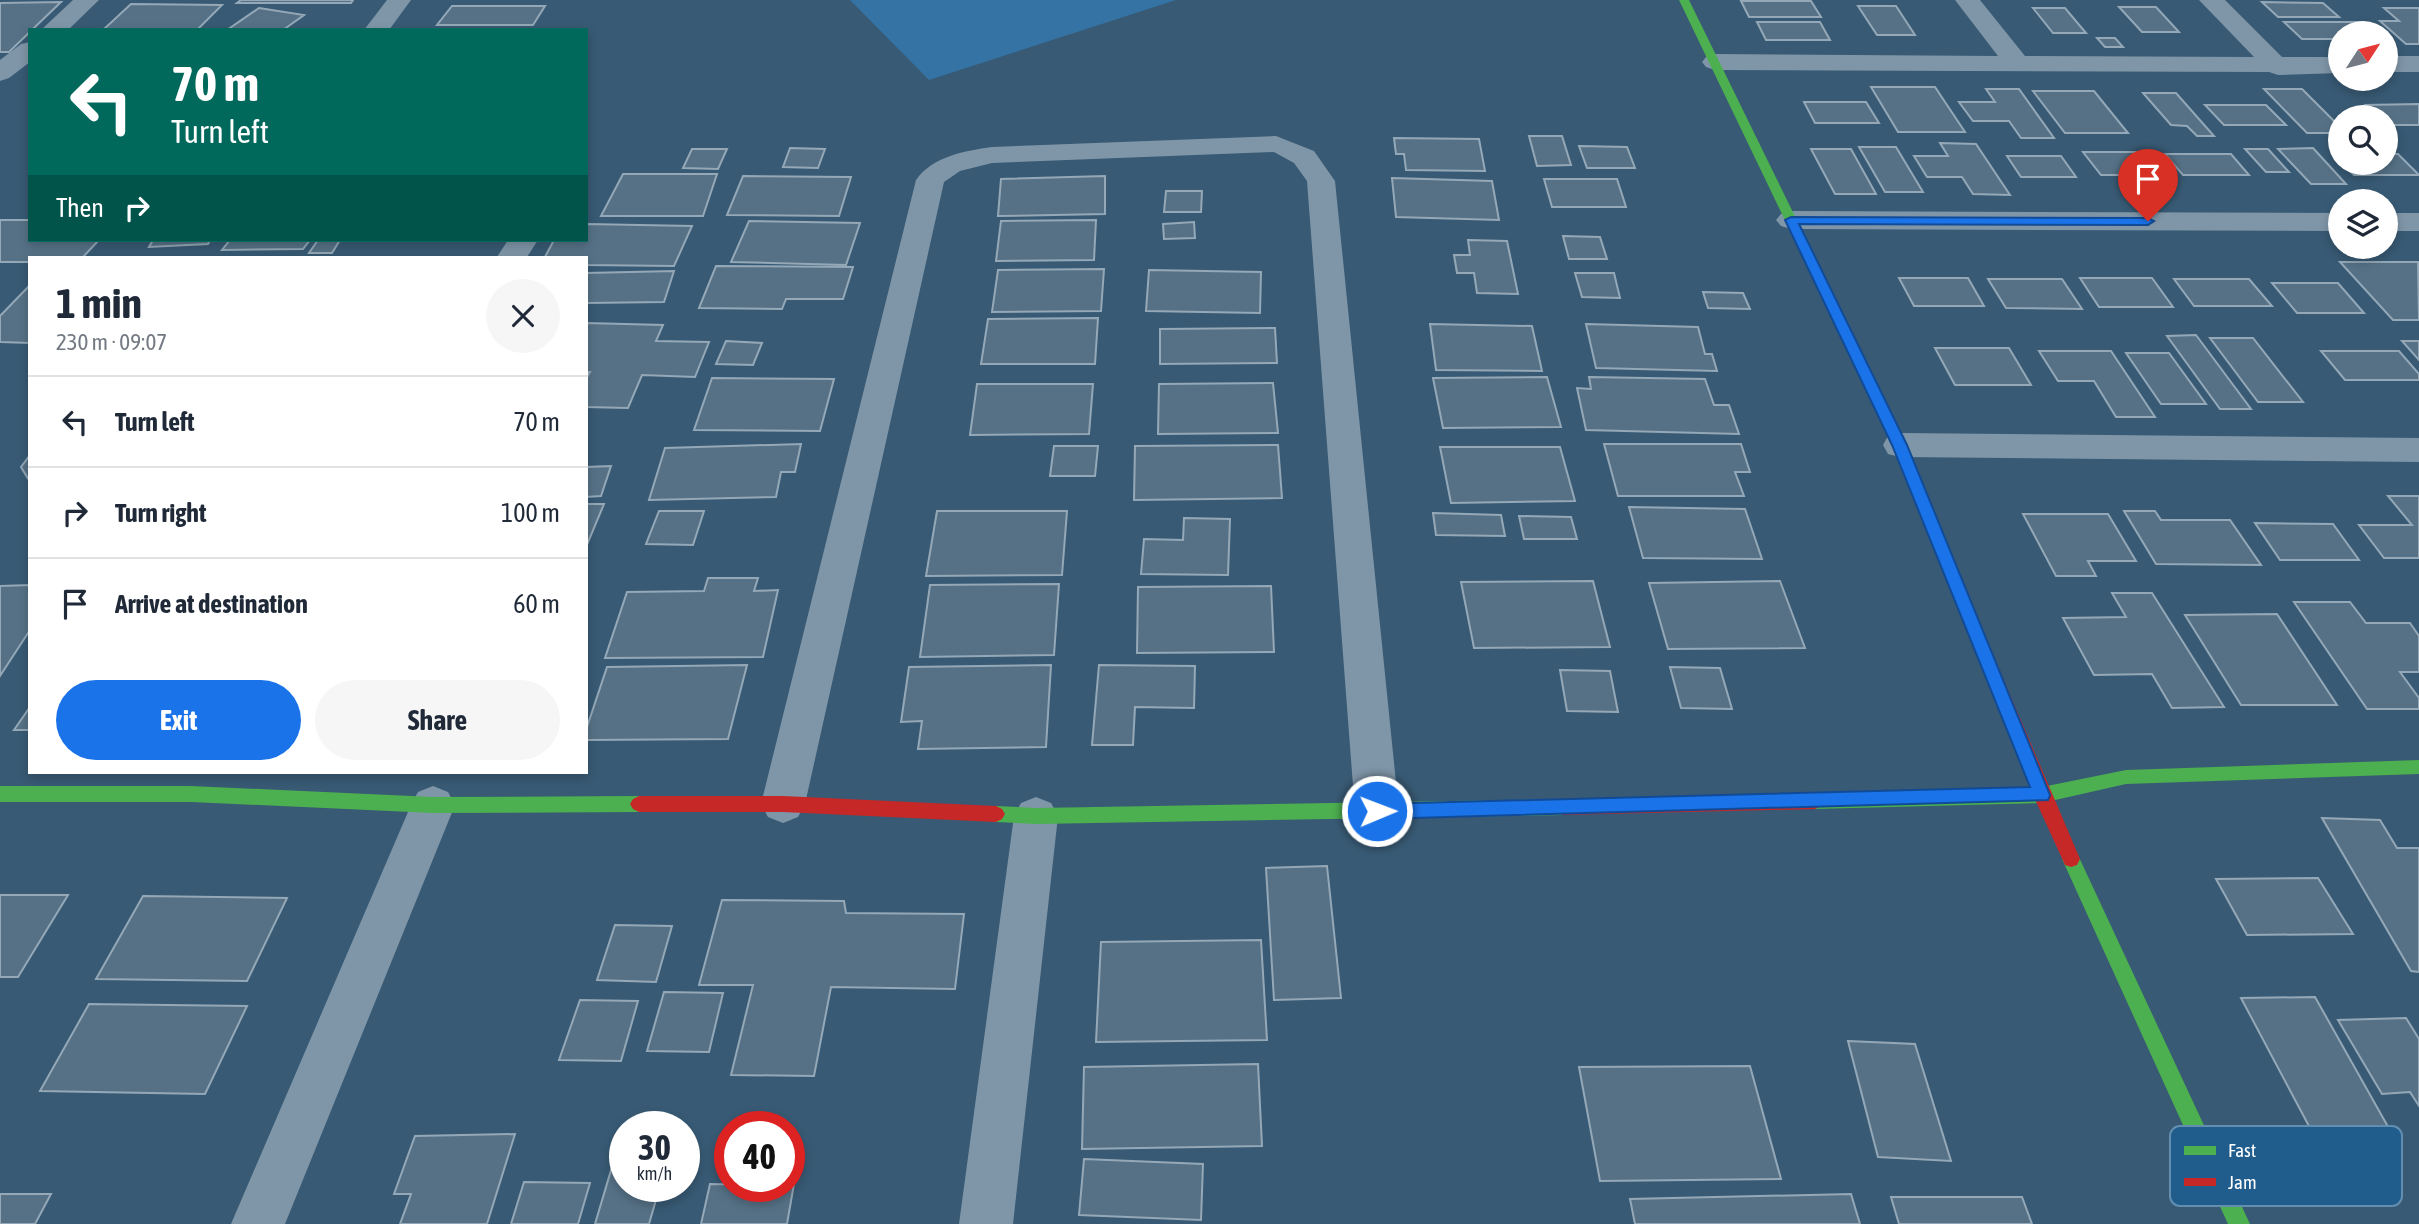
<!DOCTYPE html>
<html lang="en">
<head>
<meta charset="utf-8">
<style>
  body { margin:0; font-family:"Asap Condensed",sans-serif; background:#f6f6f7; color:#1f2937; height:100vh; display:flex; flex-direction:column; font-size:26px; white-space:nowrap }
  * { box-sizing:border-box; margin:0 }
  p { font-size:23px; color:#747a83 }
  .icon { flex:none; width:38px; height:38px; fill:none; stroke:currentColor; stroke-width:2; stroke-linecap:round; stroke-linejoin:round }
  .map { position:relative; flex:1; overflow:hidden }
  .side { position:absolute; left:28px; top:256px; width:560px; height:518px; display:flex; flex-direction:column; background:#fff; border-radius:0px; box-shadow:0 4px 10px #0003 }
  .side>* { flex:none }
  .banner { position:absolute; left:28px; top:28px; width:560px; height:214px; border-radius:0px; box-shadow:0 4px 10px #0003; background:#00695c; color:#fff; overflow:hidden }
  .needle { width:46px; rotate:54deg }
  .tools { position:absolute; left:2328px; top:21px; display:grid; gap:14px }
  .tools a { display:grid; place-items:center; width:70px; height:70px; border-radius:50%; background:#fff; box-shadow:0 4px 10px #0003; font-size:35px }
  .speed { position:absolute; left:609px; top:1111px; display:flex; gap:14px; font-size:35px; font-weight:700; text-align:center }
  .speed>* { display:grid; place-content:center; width:91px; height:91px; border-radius:50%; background:#fff; box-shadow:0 4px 10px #0003; line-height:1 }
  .speed small { font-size:18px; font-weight:400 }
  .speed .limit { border:10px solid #d22; background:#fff; color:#111 }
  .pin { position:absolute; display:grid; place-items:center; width:60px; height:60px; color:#fff; margin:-72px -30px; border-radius:50% 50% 50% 0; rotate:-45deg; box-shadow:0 0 7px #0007 }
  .pin .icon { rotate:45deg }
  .me { position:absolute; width:77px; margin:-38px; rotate:89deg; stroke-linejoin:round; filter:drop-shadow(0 0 5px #0008) }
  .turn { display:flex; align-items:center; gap:24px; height:147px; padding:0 28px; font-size:32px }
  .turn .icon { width:91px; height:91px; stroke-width:2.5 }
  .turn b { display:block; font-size:49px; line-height:60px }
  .then { display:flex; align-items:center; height:66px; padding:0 28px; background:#0003; gap:14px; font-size:26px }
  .round { display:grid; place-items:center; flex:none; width:74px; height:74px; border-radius:37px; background:#f6f6f7 }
  .headline { display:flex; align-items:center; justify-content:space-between; height:119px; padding:0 28px }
  h1 { font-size:42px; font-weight:700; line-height:52px }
  .action { display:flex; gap:14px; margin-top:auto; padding:14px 28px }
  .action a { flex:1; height:80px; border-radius:42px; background:#1a73e8; color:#fff; font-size:28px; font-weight:700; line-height:80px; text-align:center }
  .action a+a { background:#f6f6f7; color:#1f2937 }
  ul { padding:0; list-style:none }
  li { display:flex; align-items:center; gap:21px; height:91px; padding:0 28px; border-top:2px solid #e0e1e3 }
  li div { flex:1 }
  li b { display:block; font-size:26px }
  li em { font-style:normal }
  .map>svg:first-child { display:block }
  .green { fill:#3473a4 }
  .building { fill:#567186; stroke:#94a8b7; stroke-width:2 }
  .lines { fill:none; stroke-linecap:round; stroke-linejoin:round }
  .street { fill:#7f96a8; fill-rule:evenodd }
  .fast { fill:#4caf50; fill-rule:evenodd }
  .jam { fill:#c62828; fill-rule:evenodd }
  .route { fill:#1a73e8; stroke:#114b97; stroke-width:2 }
  .key { fill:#205d8d; stroke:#638eaf; stroke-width:2 }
  .key-label { font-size:19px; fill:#fff }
</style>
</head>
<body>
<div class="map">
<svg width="2419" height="1224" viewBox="0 0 2419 1224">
  <rect width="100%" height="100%" fill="#385a74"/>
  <!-- green -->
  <path class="green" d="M850,0h326l-247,80z"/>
  <!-- building -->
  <path class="building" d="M241,0h112l-2,3h-114z
    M1741,1h70l10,16h-72z
    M61,2l-52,50h-9v-49z
    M2262,2l61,1 16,14h-61z
    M131,4l91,1 -25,25h-94z
    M452,6h93l-12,19h-96z
    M1858,6h38l19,29h-38z
    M2119,7h37l23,25h-37z
    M259,8l45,7 -21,15h-56z
    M2033,8h32l21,25h-33z
    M2384,8h35v36h-13l-26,-23h19z
    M1757,22h63l10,18h-64z
    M2284,22h80l13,11h-37v6h-38z
    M2097,38h18l8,9h-18z
    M1871,87h64l30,45h-67z
    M1986,89h33l35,49h-33l-12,-17h-36l-14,-19h36z
    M2264,89h38l38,38v6h-33z
    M2033,91h61l34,42h-63z
    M2143,93h33l38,43h-17l-10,-10 -16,-1z
    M1804,102h62l13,21h-64z
    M2419,104v21h-32l-2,-8h-5l-14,-12z
    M2205,105h61l20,20h-62z
    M1529,136h33l9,29 -34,1z
    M1394,138l85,1 6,32 -79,-1 -2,-16h-8z
    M1940,143l36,1 34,51 -37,-1 -11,-17h-35l-13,-21h34z
    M1579,146l48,1 8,21h-48z
    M1859,147h37l27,45h-38z
    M790,148l35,1 -7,19 -35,-1z
    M2313,148l33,36h-35l-33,-35z
    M692,149h35l-9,20 -35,-1z
    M1811,149h40l25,45h-41z
    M2245,149h23l21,23h-23z
    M2083,152h61l20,23h-63z
    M2165,154h66l18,21h-66z
    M2385,154h13l21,21h-65l-12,-12h43z
    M2007,156h54l15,21h-55z
    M623,174h94l-14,42h-102z
    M743,176l108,1 -12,39 -112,-1z
    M1105,176v38l-107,2 3,-37z
    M1392,178l100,3 7,39 -103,-3z
    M1544,179h73l9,28h-74z
    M1166,191h36l-1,21h-37z
    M0,220h30v20h69l-16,17h-53v5h-30z
    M1096,220l-2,40 -98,1 5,-40z
    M749,221l111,2 -14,42 -115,-3z
    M1194,222l1,16 -31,1 -1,-15z
    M586,224l106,2 -18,40 -88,-1v-8h-41l9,-17h32z
    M1563,236l37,1 7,22h-38z
    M153,240h57l-2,4 -59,3z
    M230,240h80l-7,9 -81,1z
    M318,240h22l-8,13h-23z
    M1468,240l39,1 11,53 -41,-1 -3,-20h-17l-3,-18h16z
    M2340,262h78l1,58h-26z
    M716,266l137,1 -10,32h-57l-4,10 -83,-1z
    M1104,269l-3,42 -109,1 6,-42z
    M1149,270l112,2 -1,41 -114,-2z
    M674,271l-10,31 -78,1v-30z
    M1575,273h39l6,25 -38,-1z
    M1899,278h69l16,28h-70z
    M2080,278h72l21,29h-74z
    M1988,279h74l20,30 -76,-1z
    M2174,279h75l23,27h-78z
    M2272,283h66l26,30h-67z
    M30,285v58l-30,-1v-26z
    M1703,292l40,1 7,16 -42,-1z
    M1098,318l-3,46h-114l7,-45z
    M586,323l77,2 -7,16 53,1 -14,35 -53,-2 -14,33 -42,-1v-28l4,-7h-4z
    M1430,324l102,2 10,45 -106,-1z
    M1586,324l112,3 7,27h7l5,17 -121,-3z
    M1275,328l2,35 -117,1v-35z
    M2196,335l55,74h-31l-53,-73z
    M2210,338h43l50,64h-45z
    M726,341l36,2 -9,22 -37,-1z
    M2402,341h17v19z
    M1935,348h74l22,37h-76z
    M2039,351h72l44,66h-39l-22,-36h-36z
    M2321,351h78l20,23v6h-74z
    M2126,353h43l37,51h-45z
    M1547,377l14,50 -118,1 -10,-50z
    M1589,377l116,2 9,26h15l10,29 -153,-4 -9,-42 14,1z
    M712,378l122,1 -14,52 -126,-1z
    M1273,383l5,50 -120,1 1,-50z
    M977,384h116l-4,50 -119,1z
    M801,444l-6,28h-14l-5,25 -127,3 16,-52z
    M1604,444h137l9,28h-15l9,24h-126z
    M1278,445l4,53 -148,2 1,-54z
    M1054,446h44l-3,30h-45z
    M1440,447h120l15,54 -124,2z
    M30,455v27l-9,-15z
    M611,466l-10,30 -15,1v-30z
    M2388,496h31v62h-35l-25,-33h53z
    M586,504h18l-18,43z
    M1629,507l116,2 17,50 -119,-1z
    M659,511h45l-11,34 -47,-1z
    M937,511h130l-5,64 -136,1z
    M2124,511h31l6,9h69l31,45 -105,-1z
    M1433,513l68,2 4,21 -69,-1z
    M2023,514h85l28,47h-48l8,15h-40z
    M1519,516l52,1 6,22h-53z
    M1184,518l46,1 -2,56 -87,-1 3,-35 39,1z
    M2255,523l78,1 26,36h-79z
    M708,578h50l-4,13 24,-1 -15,67 -158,1 22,-66 77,-1z
    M1593,581l17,66 -136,1 -13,-66z
    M1780,581l25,67 -137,1 -19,-66z
    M1059,584l-5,71 -134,2 10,-72z
    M30,585v45l-30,46v-90z
    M1271,586l3,66 -137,1 1,-66z
    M2112,593h40l72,114 -52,1 -20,-34 -58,1 -31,-57 63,-1z
    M2294,602h56l16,21h44l9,13v36h-19l19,26v11h-52z
    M2277,614l60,91h-96l-56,-90z
    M747,665l-19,74 -142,1v-10l21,-63z
    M1051,665l-5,82 -128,2 4,-28 -21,1 8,-55z
    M1099,665l96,1 -1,42 -59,-1 -2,38h-41z
    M1670,667l50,1 12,41 -51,-1z
    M1560,670l50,1 8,41 -51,-1z
    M30,707v23h-16z
    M2322,818l58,2 17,28h22v124l-8,-1z
    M1327,866l14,132 -67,2 -8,-132z
    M2318,878l35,56 -106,1 -31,-56z
    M0,895h68l-50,82h-18z
    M143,896l144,2 -40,83 -151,-2z
    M722,900l122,1 2,12 118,1 -9,75 -124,-2 -17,89 -83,-1 22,-90h-54z
    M615,925l57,1 -16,56 -59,-2z
    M1261,940l6,100 -171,2 5,-100z
    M664,992l59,1 -14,59 -62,-1z
    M2315,997l85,151h-58l-10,-19 -22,-1 -69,-130z
    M580,1000l58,1 -17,60 -62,-1z
    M89,1004l158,2 -42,88 -165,-3z
    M2406,1018l13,21v67l-9,-14 -28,2 -44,-74z
    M1848,1041l67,3 36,117 -73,-4z
    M1258,1064l4,82 -180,3 2,-82z
    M1750,1066l31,113 -181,2 -21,-114z
    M515,1134l-28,90h-87l11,-30h-17l21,-58z
    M617,1150h8v36h35l-11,38h-54z
    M1084,1159l119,5 -2,56 -122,-5z
    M524,1182l66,1 -12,41h-67z
    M710,1184l79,2v-2h5l-7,40h-86z
    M0,1194h51l-16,30h-35z
    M1851,1194l9,30h-225l-5,-25z
    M1891,1197h131l10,27h-133z"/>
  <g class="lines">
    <!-- street -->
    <path class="street" d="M73,0h26l-31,30h-27z
      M387,0h24l-22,30h-25z
      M1955,0h25l45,56 229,1 -55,-57h26l57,57h58v16l-62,2 -9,-3 -554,-2 -9,-3 -4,-5 4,-5 9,-3 283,2z
      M30,42v20l-21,16 -9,3v-21l21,-16z
      M2385,56h34v16h-34z
      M1276,136l38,15 21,30 64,631 -7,13 -15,6 -15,-6 -7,-13 -48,-631 -13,-18 -20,-11 -282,11 -32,8 -16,11 -139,622 -7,13 -15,6 -15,-6 -7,-13 155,-624c17,-24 49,-29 76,-33z
      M1791,211l549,2v18l-549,-2 -10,-3 -5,-6 5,-6z
      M2385,213h34v18h-34z
      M508,240h30l-11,17h-30z
      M1900,433l519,5v24l-519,-5 -12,-3 -5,-9 5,-9z
      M433,786l15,6 7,13 -170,419h-54l180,-419 7,-13z
      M1036,797l15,6 7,13 -45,408h-54l55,-408 7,-13z"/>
    <!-- fast -->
    <path class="fast" d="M1679,0h10l218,445 84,205 -2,5h-12l-84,-210z
      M2419,760v14l-293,10 -84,19 -227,6 -6,-3 -3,-5 3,-5 6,-3 227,-6 84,-17z
      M0,786h191l242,11 206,-1 6,3 3,5 -3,5 -6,3 -206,1 -242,-11h-191z
      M1563,799l6,3 3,5 -3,5 -6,3 -527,9 -40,-2 -6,-3 -3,-5 3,-5 6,-3 40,2z
      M2071,851l6,2 173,371h-22l-166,-365 3,-6z"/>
    <!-- jam -->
    <path class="jam" d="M1983,644l6,1 2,5 89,209 -3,6 -6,2 -6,-2 -32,-70 -58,-145 2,-5z
      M1815,793l6,3 3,5 -3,5 -6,3 -252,6 -6,-3 -3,-5 3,-5 6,-3z
      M639,796h144l213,10 6,3 3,5 -3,5 -6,3 -213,-10h-144l-6,-3 -3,-5 3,-5z"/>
  </g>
  <!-- route -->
  <path class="route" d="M1791,217l357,1 6,3 -6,4 -349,-1 108,221 143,350 -2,5 -671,19 -6,-2 -3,-6 3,-5 6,-2 653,-17 -138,-342 -107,-225z"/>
  <!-- legend -->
  <rect x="2170" y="1126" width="232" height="80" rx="10" class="key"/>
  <rect x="2184" y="1146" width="32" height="9" fill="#4caf50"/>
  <rect x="2184" y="1178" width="32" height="8" fill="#c62828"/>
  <g class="key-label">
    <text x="2228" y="1157">Fast</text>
    <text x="2228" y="1189">Jam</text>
  </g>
</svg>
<div class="tools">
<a><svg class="needle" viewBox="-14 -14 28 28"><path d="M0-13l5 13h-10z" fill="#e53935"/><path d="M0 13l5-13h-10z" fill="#747a83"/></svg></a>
<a><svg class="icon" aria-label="search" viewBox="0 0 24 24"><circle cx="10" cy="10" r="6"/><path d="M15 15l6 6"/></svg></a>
<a><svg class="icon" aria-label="layers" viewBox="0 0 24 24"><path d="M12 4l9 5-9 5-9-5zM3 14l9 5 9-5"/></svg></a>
</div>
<div class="speed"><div>30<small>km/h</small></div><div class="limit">40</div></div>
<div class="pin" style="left:2148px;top:221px;background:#d93025"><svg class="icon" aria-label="arrive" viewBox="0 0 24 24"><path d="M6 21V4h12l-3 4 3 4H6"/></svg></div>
<svg class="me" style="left:1377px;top:811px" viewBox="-20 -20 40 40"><circle r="17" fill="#1a73e8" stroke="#fff" stroke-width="3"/><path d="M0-11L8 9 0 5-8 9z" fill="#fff"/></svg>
<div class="banner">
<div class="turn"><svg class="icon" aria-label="left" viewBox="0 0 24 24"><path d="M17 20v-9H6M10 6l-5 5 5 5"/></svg><div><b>70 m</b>Turn left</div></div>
<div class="then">Then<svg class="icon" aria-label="right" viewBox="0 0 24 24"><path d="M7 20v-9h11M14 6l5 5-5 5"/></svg></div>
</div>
<section class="side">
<div class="headline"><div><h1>1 min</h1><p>230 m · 09:07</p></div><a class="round"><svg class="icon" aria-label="close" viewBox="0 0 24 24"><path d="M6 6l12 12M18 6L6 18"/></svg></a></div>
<ul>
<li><svg class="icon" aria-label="left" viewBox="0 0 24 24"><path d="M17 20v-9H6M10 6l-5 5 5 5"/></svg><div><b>Turn left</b></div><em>70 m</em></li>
<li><svg class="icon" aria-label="right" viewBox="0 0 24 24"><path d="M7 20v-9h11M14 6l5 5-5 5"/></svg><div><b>Turn right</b></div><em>100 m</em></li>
<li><svg class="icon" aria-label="arrive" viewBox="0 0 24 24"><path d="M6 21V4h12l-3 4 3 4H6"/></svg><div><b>Arrive at destination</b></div><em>60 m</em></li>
</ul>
<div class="action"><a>Exit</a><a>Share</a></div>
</section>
</div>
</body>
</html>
